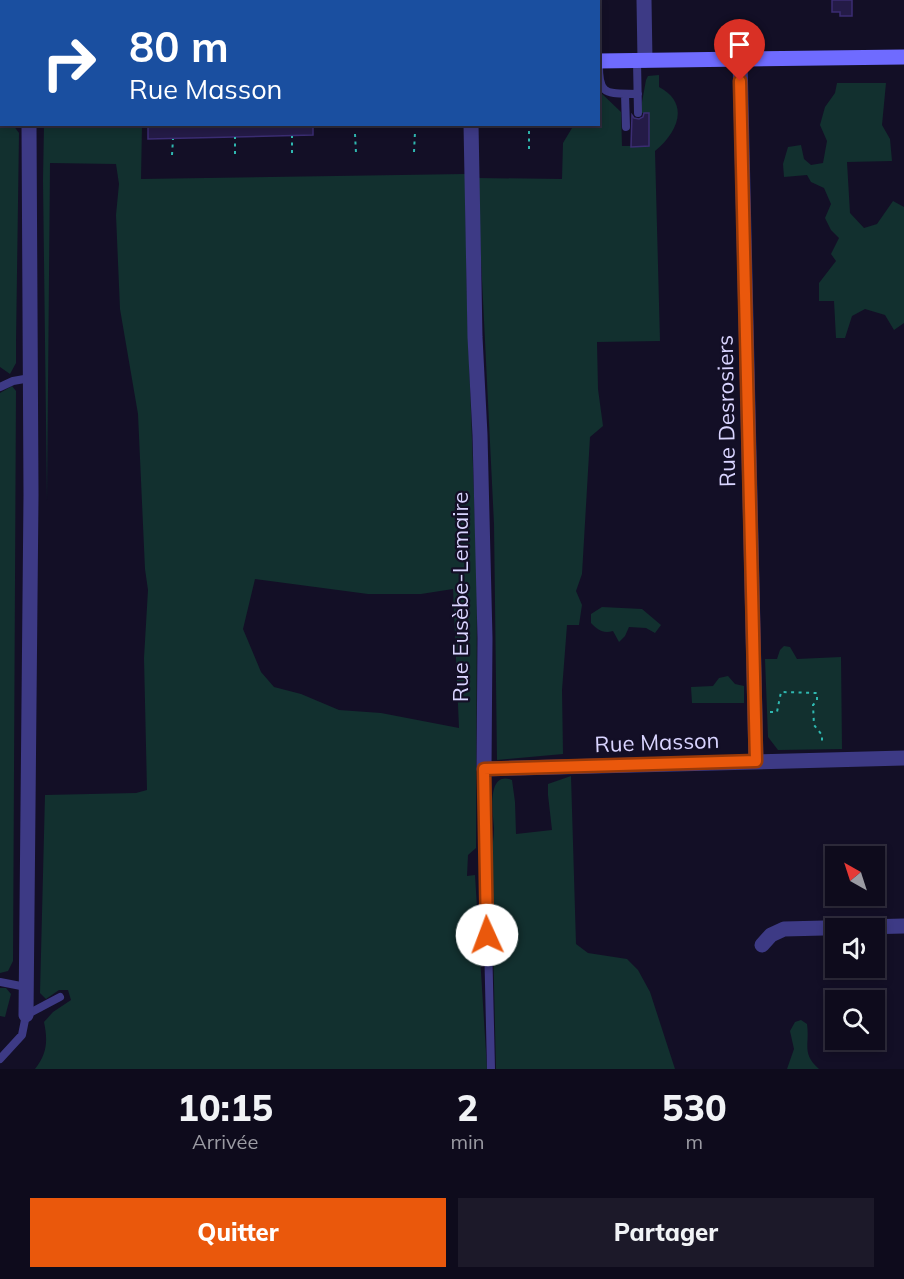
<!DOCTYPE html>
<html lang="fr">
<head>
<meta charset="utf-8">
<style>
  body { margin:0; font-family:Mulish,sans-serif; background:#1c1929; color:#f1f3f6; height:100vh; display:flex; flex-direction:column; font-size:22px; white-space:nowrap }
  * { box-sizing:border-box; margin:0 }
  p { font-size:20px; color:#9b9ba3 }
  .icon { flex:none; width:33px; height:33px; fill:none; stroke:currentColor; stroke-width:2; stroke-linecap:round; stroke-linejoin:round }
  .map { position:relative; height:1069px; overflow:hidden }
  .sheet { display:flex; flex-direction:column; background:#0e0b1c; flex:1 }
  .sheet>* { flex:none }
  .hud { position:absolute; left:0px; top:0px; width:600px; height:126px; box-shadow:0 3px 9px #0003,0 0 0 2px #2e2b3b; background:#1a4fa0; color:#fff; overflow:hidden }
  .needle { width:39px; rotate:321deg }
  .controls { position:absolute; left:825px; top:846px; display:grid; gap:12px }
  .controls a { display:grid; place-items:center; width:60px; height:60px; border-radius:0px; background:#0e0b1c; box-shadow:0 3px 9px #0003,0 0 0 2px #2e2b3b; font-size:30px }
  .pin { position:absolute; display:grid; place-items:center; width:51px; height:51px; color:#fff; margin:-62px -26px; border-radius:50% 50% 50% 0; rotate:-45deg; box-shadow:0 0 6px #0007 }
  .pin .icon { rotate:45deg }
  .me { position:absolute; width:66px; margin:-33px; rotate:358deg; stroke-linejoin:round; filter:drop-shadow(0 0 4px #0008) }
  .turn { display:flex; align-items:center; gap:21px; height:126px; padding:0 30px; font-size:27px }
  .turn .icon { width:78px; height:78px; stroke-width:2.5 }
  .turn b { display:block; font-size:42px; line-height:51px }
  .eta { display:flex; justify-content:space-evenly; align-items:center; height:102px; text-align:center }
  .eta b { font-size:36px; font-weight:800; line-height:42px }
  .cta { display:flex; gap:12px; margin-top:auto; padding:12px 30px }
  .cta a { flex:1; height:69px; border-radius:0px; background:#ea580c; color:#fff; font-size:24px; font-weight:800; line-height:69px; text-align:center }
  .cta a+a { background:#1c1929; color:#f1f3f6 }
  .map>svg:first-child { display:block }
  .green { fill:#12302f; fill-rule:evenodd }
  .building { fill:#241b47; stroke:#3b2d73; stroke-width:1.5 }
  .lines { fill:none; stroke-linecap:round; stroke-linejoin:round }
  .path { stroke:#2fb8b0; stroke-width:2; stroke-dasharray:3 4.5; stroke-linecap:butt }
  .lane { stroke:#3d3a85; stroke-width:8 }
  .street { stroke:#3d3a85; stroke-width:15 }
  .secondary { stroke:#6f6bff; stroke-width:15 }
  .route-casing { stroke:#983908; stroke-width:15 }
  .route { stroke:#ea580c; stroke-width:10 }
  .labels { text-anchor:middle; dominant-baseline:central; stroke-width:4.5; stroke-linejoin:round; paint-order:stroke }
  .street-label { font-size:22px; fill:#d9d4ff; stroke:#130f26 }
</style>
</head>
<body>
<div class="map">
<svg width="904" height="1069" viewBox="0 0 904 1069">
  <rect width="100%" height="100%" fill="#130f26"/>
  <!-- green -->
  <path class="green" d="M659,75v12c32,17 18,46 -4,64l5,190 -63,1 1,47 5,37 -13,11 -8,137 -6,17 6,14 -3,20h-12l-5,65 1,64 -66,6 -3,-236 -17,-346 85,1 1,-36 9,-15 -1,-3 27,-1 1,-33 22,21 1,34h27v-33h-9l6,-33 2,-4z
    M837,83h49l-4,42 8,14 2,22 -45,1 3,51 14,15 13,-4 16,-23 11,6v116l-10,7 -9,-15 -20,-6 -13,7 -7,22h-9l-2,-37h-15v-18l17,-22 -5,-7 8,-16 -8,-8 -6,-12 6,-14 -7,-16 -13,-6 -4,-7 -23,2 -1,-13 5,-17 13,-2 3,14 7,6 12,-2 4,-22 -7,-16 5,-18 10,-14z
    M0,115l2,9 11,1 6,8 -3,209v21l-6,11 -10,-7z
    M44,125h98l-1,54 324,-5 2,130 10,272 -1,272 -8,7 -1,21 8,-1 12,194h-452c12,-15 13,-28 9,-47l9,-10 18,-12 -3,-10h-9l-13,9 -6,-6 5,-198 91,-2 11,-3 -3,-132 4,-68 -3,-21 -7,-155 -18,-105 -4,-94 3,-31 -3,-20 -66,-1 -3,339 -4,-322zM255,579l113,15h53l32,-5 6,139 -78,-15 -42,-3 -38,-16 -27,-7 -13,-15 -18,-43z
    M12,386l4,5 -3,570 -5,10 -8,2v-580z
    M602,607l40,2 19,16 -6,8 -9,-5 -17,-1 -4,9 -6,6 -6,-11c-10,3 -15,-1 -22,-8v-9z
    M784,646l6,1 7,12 44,-2 1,92 -64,1 -10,-13 -3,-78h12l3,-9z
    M728,676l7,8 9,2v17h-52l-1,-16 22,-1 6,-8z
    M571,776l5,168 12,9 39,6 11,11 12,22 25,77h-179l-5,-212c1,-9 3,-19 3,-29 -1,-14 -8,-58 18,-48l3,22 1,32 36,-4 -4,-35v-11z
    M0,988h6l5,6 -6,23 -5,-1z
    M801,1020l6,4c3,21 -6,29 12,45h-32l7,-20 -4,-18 5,-9z"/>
  <!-- building -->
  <path class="building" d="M832,0h20v16h-12v-4h-8z
    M644,113h5v33l-18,1 1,-32 2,3 5,1 4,-2z
    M148,124h165v11l-165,4z"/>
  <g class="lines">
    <!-- path -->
    <path class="path" d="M86,0v2
      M529,131v18
      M355,134l1,19
      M414,152l1,-20
      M292,153v-17
      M235,154v-17
      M172,155l1,-16
      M770,712h7l4,-20 36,1v8l-4,4 1,20 8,10v10"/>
    <!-- lane -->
    <path class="lane" d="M318,2v-2
      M599,61c-1,36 7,32 39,33
      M637,61l1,52
      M625,94l1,33
      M0,108h2
      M0,387l13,-6 17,-3
      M484,769l7,300
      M0,982l26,5
      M0,1059l22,-24 4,-20 34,-18"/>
    <!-- street -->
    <path class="street" d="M26,0v2
      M644,0l1,60
      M468,2v-2
      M740,59l16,702
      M471,124l4,213 5,98 5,203 -1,131 420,-11
      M762,945l9,-10 13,-6 120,-3
      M26,1015l5,-520 -2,-371"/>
    <!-- secondary -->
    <path class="secondary" d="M598,61l306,-4
      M0,67h2"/>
  </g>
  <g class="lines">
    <!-- route casing -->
    <g class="route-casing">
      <path id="route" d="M487,935l-3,-166 272,-8 -16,-680"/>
    </g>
    <!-- route -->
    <use href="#route" class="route"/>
  </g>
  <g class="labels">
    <!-- street labels -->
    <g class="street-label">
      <text transform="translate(726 411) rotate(-91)">Rue Desrosiers</text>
      <text transform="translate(460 597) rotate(-90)">Rue Eusèbe-Lemaire</text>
      <text transform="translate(657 742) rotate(-2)">Rue Masson</text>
    </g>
  </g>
</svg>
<div class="controls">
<a><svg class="needle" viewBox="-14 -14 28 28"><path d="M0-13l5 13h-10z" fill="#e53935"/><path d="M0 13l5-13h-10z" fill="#9b9ba3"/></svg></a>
<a><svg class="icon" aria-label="sound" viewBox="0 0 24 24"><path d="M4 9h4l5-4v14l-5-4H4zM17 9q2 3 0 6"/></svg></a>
<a><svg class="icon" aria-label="search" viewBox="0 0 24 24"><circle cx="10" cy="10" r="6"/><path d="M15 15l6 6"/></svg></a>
</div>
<div class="pin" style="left:740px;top:81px;background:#d93025"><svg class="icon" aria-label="arrive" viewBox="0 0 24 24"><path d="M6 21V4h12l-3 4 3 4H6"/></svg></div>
<svg class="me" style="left:487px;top:935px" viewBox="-20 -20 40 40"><circle r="19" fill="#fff"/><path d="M0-13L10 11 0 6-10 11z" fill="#ea580c"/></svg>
<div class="hud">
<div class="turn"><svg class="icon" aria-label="right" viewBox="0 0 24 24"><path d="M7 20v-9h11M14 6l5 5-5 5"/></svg><div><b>80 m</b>Rue Masson</div></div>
</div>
</div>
<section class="sheet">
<div class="eta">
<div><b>10:15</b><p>Arrivée</p></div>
<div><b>2</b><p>min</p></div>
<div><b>530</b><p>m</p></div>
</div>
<div class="cta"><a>Quitter</a><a>Partager</a></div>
</section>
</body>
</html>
